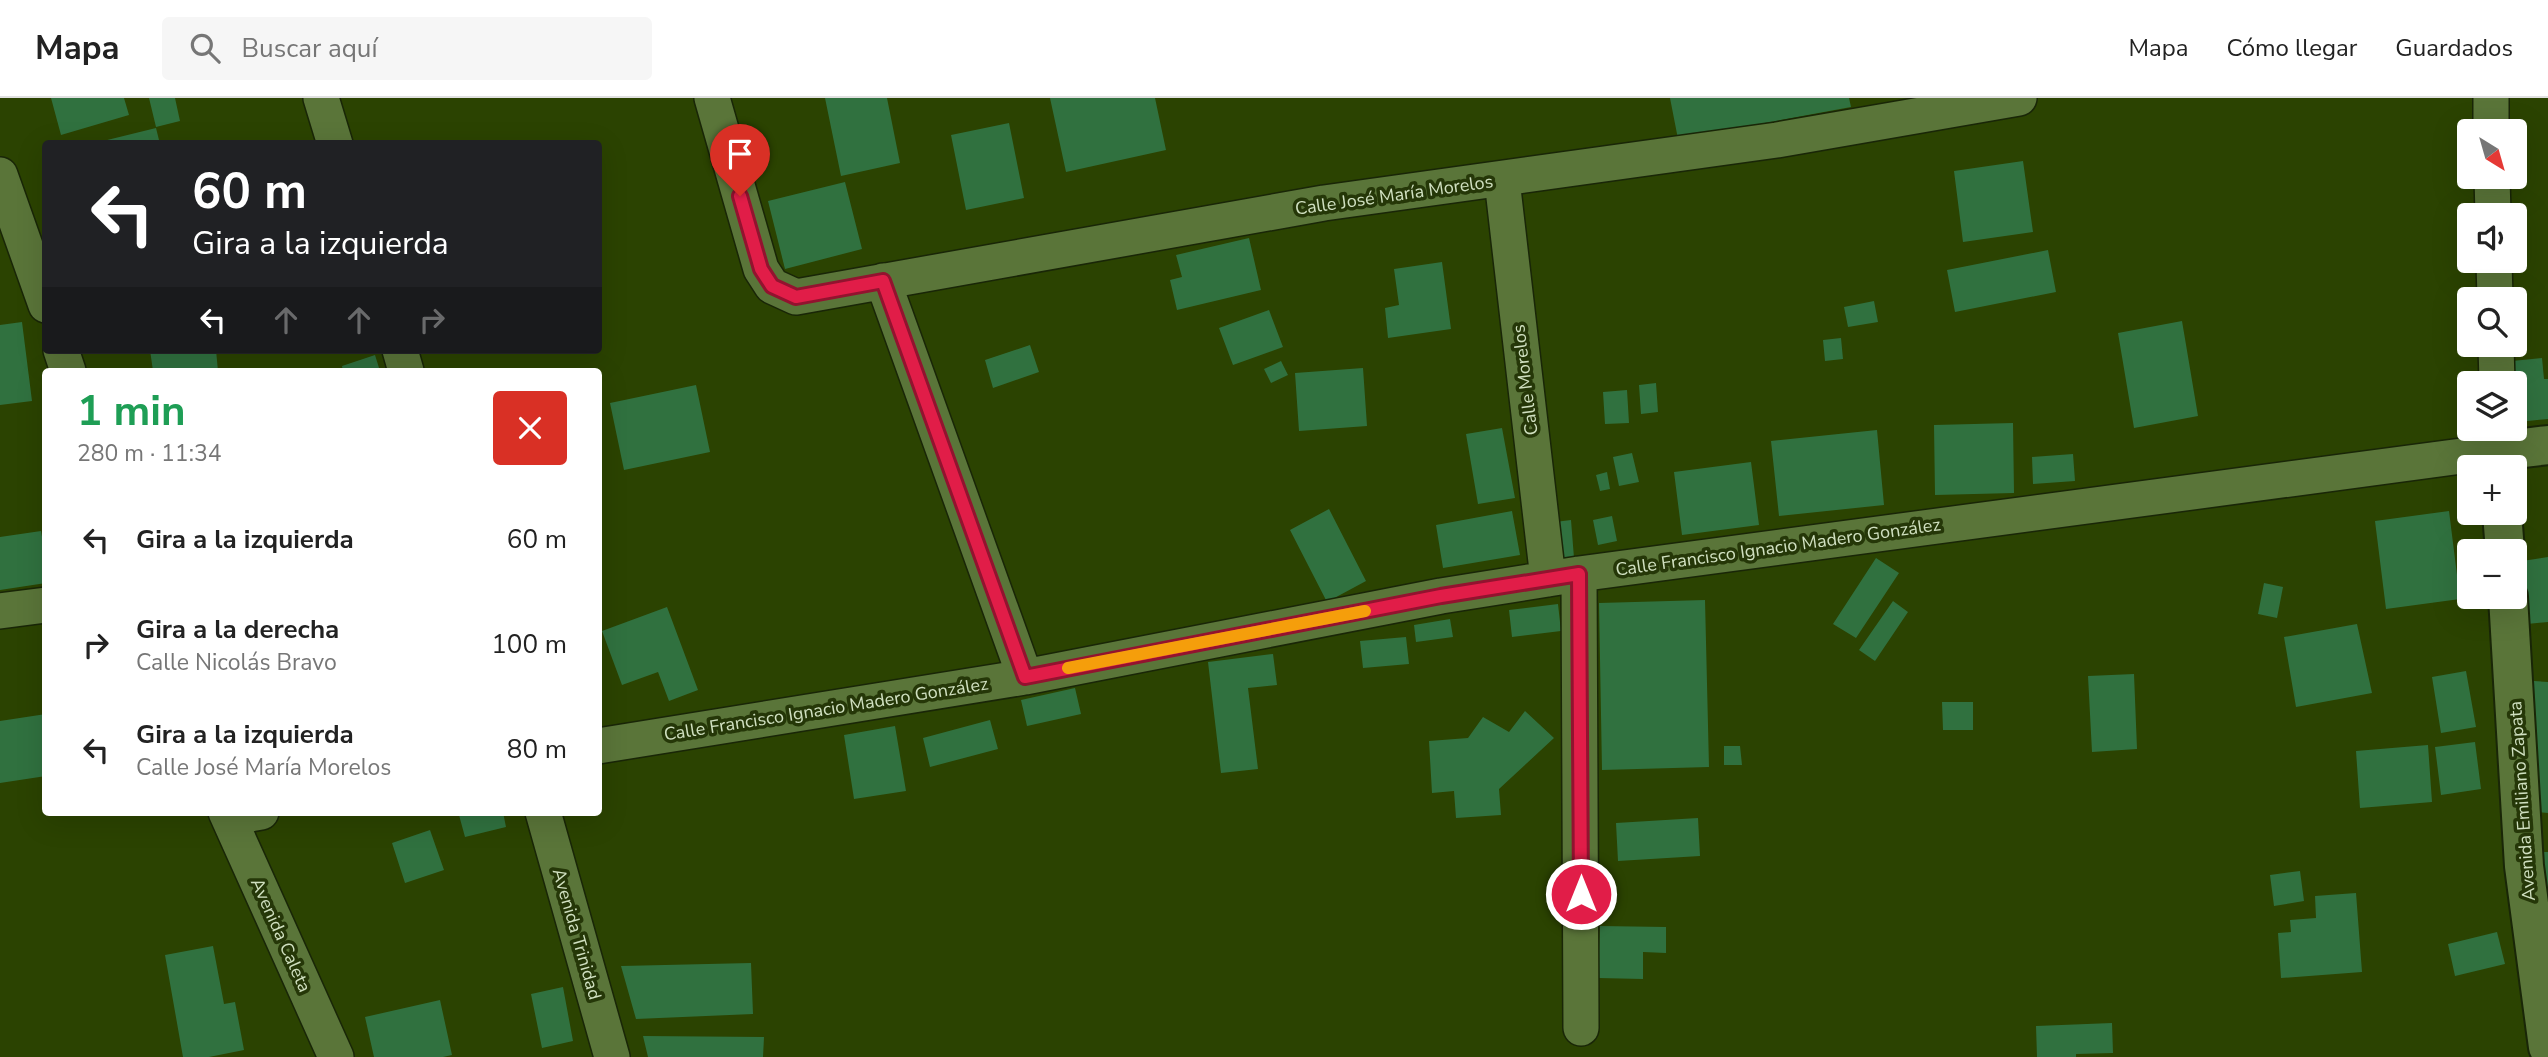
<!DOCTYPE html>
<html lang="es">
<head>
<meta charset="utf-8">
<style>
  body { margin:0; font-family:"Nunito Sans",sans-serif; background:#f6f6f6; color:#222; height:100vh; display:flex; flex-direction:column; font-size:26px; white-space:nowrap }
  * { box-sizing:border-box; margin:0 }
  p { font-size:23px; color:#767676 }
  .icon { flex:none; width:38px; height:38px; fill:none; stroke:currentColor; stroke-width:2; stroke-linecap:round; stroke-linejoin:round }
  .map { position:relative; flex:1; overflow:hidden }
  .side { position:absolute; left:42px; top:270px; width:560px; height:448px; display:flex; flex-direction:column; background:#fff; border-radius:7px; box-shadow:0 7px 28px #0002 }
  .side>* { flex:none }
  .top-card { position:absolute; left:42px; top:42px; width:560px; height:214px; border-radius:7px; box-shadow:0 7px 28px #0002; background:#202124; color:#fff; overflow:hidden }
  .needle { width:46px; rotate:143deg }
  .fabs { position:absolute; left:2457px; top:21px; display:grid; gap:14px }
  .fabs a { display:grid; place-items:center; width:70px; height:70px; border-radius:7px; background:#fff; box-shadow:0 7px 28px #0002; font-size:35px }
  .pin { position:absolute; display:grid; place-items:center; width:60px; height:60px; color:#fff; margin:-72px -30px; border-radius:50% 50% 50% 0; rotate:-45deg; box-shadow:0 0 7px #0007 }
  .pin .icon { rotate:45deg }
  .me { position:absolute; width:77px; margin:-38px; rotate:0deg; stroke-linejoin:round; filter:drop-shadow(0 0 5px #0008) }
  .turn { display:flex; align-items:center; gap:24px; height:147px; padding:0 35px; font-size:32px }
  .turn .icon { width:91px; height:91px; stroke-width:2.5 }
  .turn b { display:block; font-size:49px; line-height:60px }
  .lanes { display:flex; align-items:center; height:66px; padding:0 35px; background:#0003; justify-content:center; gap:35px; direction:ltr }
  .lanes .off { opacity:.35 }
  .round { display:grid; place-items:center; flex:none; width:74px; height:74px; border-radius:7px; background:#f6f6f6 }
  .head { display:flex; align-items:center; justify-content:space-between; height:119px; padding:0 35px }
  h1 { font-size:42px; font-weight:700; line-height:52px; color:#1e9e55 }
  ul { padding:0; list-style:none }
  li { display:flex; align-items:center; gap:21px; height:105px; padding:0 35px }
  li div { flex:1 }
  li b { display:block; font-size:26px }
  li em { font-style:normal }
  header { display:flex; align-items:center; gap:42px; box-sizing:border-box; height:98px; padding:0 35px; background:#fff; border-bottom:2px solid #e0e0e0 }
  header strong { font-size:33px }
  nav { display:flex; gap:38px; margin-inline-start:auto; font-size:24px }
  .search { width:490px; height:63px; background:#f6f6f6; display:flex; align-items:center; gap:18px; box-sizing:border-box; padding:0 24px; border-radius:7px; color:#767676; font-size:26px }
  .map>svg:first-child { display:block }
  .building { fill:#30713f }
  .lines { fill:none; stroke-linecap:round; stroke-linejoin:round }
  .minor-casing { stroke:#192607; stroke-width:38 }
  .tertiary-casing { stroke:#192607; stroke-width:42 }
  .minor { stroke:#5a7539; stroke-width:35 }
  .tertiary { stroke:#5a7539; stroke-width:38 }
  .route-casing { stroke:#92132f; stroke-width:18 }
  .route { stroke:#e11d48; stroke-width:12 }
  .slow { stroke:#f59e0b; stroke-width:12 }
  .labels { text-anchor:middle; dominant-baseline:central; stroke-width:7; stroke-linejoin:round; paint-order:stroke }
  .street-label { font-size:18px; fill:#d0e0c0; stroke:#253708 }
</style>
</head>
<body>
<header>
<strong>Mapa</strong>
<div class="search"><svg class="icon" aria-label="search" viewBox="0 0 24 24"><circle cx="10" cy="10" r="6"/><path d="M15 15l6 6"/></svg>Buscar aquí</div>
<nav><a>Mapa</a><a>Cómo llegar</a><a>Guardados</a></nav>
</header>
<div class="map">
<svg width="2548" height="959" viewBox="0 0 2548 959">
  <rect width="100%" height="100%" fill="#2b4301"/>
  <!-- building -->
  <path class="building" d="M51,0h73l5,17 -68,20z
    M149,0h26l5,23 -24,6z
    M825,0h62l13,65 -59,13z
    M1050,0h105l11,52 -100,22z
    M1670,0h179l2,9 -173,32z
    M1009,25l15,75 -58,12 -15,-75z
    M156,30l4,16h-64l-1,-1z
    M2023,63l10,71 -70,10 -9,-71z
    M845,84l17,67 -77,20 -17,-68z
    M1249,140l12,52 -84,20 -7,-30 12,-3 -6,-22z
    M2048,152l8,42 -101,20 -8,-42z
    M1442,164l9,67 -63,9 -3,-30 14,-3 -5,-36z
    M1874,203l4,21 -30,5 -4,-20z
    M1269,212l14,37 -50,18 -14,-37z
    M2182,223l16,95 -64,12 -16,-95z
    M22,224l10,79 -32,4v-80z
    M1841,240l2,21 -18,2 -2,-21z
    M1030,247l9,27 -46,16 -8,-28z
    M150,252h66l2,21h-65z
    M375,257l5,16h-37l-1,-5z
    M2542,260l2,21h4v40l-30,3 -6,-61z
    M1281,263l7,14 -17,8 -7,-14z
    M1363,270l4,58 -68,5 -4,-58z
    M1656,285l2,29 -17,2 -2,-29z
    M696,287l14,67 -86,18 -14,-67z
    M1627,292l2,33 -24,1 -2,-32z
    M2013,325l1,70 -79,2 -1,-70z
    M1502,330l13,70 -37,6 -12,-70z
    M1877,332l7,75 -105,11 -8,-75z
    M1632,355l7,29 -20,4 -6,-29z
    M2073,356l2,27 -42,3 -1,-27z
    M1751,364l8,63 -77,10 -8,-63z
    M1607,374l3,17 -10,2 -4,-16z
    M1329,411l37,72 -39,21 -37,-72z
    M1512,413l8,44 -77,13 -7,-43z
    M2449,413l11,88 -74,10 -11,-88z
    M1612,418l5,25 -19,4 -5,-25z
    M1571,422l3,38 -15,1 -4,-37z
    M41,433l5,29v23l-46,7v-53z
    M2548,459v65l-31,3 -2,-36 10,-1 -3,-27z
    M1876,460l23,15 -43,65 -23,-14z
    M2264,485l19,4 -6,31 -19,-4z
    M1705,502l4,167 -107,3 -3,-167z
    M1893,503l15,11 -33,49 -16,-11z
    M1558,506l3,27 -49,6 -3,-27z
    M667,509l31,83 -29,11 -11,-29 -36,13 -20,-54z
    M1450,521l3,18 -37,5 -2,-17z
    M2357,526l15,69 -76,14 -12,-70z
    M1406,539l3,27 -46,4 -3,-27z
    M1273,556l4,31 -29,3 10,81 -37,4 -13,-111z
    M2466,573l10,56 -35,6 -9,-56z
    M2134,576l3,75 -45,3 -4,-76z
    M2534,583l14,1v131l-24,-2z
    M1075,590l6,26 -54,12 -6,-26z
    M1942,604h31v28h-30z
    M1525,613l29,27 -55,51 2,26 -45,3 -2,-27 -22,2 -3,-52 39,-3 15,-21 26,15z
    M46,616v62l-46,7v-62z
    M990,622l8,29 -68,18 -7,-29z
    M895,628l11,65 -52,8 -10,-64z
    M2475,644l6,47 -40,6 -6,-48z
    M2428,647l4,57 -72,6 -4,-57z
    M1724,648h16l2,19h-18z
    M470,714h33l3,15 -41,10 -6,-22z
    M1698,720l2,38 -82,5 -2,-38z
    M430,732l14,40 -39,13 -13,-40z
    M2542,754h6v43h-2z
    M2300,773l4,30 -30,5 -4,-31z
    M2356,795l6,79 -81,6 -3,-45 13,-1 -1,-12 26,-2 -1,-22z
    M1600,828l66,1v26l-23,-1v27l-45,-1z
    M2497,834l8,32 -50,12 -7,-32z
    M213,848l11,58 11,-2 9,48 -35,7h-26l-18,-102z
    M751,865l2,51 -117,5 -15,-53z
    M563,889l10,54 -31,7 -11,-54z
    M440,902l12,55 -9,2h-69l-9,-40z
    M2112,925l1,30 -37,1v3h-39l-1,-31z
    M643,938l121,1 -1,20h-115z"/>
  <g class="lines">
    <!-- minor casing -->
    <g class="minor-casing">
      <path id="minor" d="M321,0l14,46
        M712,0l49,171 11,17 24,11 528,-94 453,-63 242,-42
        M2491,0v33
        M0,77l46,130
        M2492,79l1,38
        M1502,82l46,399
        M2494,163l1,38
        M883,183l142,396
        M2496,247l1,38
        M61,252l7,21
        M400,252l6,21
        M1579,476l2,454
        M0,513l46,-6
        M598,648l427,-69 416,-81 138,-22 920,-123 -1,-22
        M226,714l110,245
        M543,714l69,245
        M229,720l32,-6"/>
    </g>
    <!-- tertiary casing -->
    <g class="tertiary-casing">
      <path id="tertiary" d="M2500,369l-1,-16 49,-6
        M2502,415l3,38
        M2508,499l16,269 24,181"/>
    </g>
    <!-- minor -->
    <use href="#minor" class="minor"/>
    <!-- tertiary -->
    <use href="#tertiary" class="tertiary"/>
  </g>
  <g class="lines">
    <!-- route casing -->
    <g class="route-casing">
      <path id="route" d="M740,98l21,73 11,17 24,11 87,-16 142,396 416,-81 138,-22 2,320"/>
    </g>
    <!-- route -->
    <use href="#route" class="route"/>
    <!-- slow -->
    <path class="slow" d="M1068,570l297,-57"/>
  </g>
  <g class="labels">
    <!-- street labels -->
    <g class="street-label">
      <text transform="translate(1394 97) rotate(-8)">Calle José María Morelos</text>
      <text transform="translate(1525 282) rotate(-97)">Calle Morelos</text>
      <text transform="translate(1778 449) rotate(-8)">Calle Francisco Ignacio Madero González</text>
      <text transform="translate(826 611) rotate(-9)">Calle Francisco Ignacio Madero González</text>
      <text transform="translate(2522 703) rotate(-94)">Avenida Emiliano Zapata</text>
      <text transform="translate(577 836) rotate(74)">Avenida Trinidad</text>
      <text transform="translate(281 837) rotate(66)">Avenida Caleta</text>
    </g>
  </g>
</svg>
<div class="fabs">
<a><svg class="needle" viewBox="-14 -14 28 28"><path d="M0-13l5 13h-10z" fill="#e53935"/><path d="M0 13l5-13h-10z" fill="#767676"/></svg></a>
<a><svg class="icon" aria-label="sound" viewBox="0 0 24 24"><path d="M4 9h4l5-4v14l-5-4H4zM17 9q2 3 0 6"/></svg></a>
<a><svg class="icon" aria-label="search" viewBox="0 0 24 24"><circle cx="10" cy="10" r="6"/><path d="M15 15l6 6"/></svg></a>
<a><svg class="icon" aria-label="layers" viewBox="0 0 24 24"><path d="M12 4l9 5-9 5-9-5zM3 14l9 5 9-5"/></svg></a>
<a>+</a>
<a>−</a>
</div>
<div class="pin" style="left:740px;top:98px;background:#d93025"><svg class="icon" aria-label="arrive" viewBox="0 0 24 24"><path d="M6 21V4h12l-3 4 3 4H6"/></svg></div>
<svg class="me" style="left:1581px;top:796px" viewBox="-20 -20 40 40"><circle r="17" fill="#e11d48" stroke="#fff" stroke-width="3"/><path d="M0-11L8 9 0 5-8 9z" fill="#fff"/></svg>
<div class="top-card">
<div class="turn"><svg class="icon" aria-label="left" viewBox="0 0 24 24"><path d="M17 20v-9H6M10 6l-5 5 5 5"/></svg><div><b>60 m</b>Gira a la izquierda</div></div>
<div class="lanes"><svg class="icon" aria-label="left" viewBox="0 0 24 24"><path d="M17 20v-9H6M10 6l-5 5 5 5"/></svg><svg class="icon off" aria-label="ahead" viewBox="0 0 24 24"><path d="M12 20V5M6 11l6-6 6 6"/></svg><svg class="icon off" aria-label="ahead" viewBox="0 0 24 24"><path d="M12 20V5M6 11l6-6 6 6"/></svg><svg class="icon off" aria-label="right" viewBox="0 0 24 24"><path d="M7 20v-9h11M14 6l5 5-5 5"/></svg></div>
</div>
<section class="side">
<div class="head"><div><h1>1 min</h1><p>280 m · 11:34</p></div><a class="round" style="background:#d93025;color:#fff"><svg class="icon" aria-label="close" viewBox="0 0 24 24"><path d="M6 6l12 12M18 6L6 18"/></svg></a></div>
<ul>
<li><svg class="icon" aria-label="left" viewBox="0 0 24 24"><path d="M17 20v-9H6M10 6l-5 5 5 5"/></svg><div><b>Gira a la izquierda</b></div><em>60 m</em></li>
<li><svg class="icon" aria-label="right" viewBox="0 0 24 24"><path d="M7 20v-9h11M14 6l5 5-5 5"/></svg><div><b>Gira a la derecha</b><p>Calle Nicolás Bravo</p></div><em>100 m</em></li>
<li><svg class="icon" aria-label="left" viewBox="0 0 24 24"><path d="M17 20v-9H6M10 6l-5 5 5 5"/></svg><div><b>Gira a la izquierda</b><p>Calle José María Morelos</p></div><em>80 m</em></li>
</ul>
</section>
</div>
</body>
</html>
